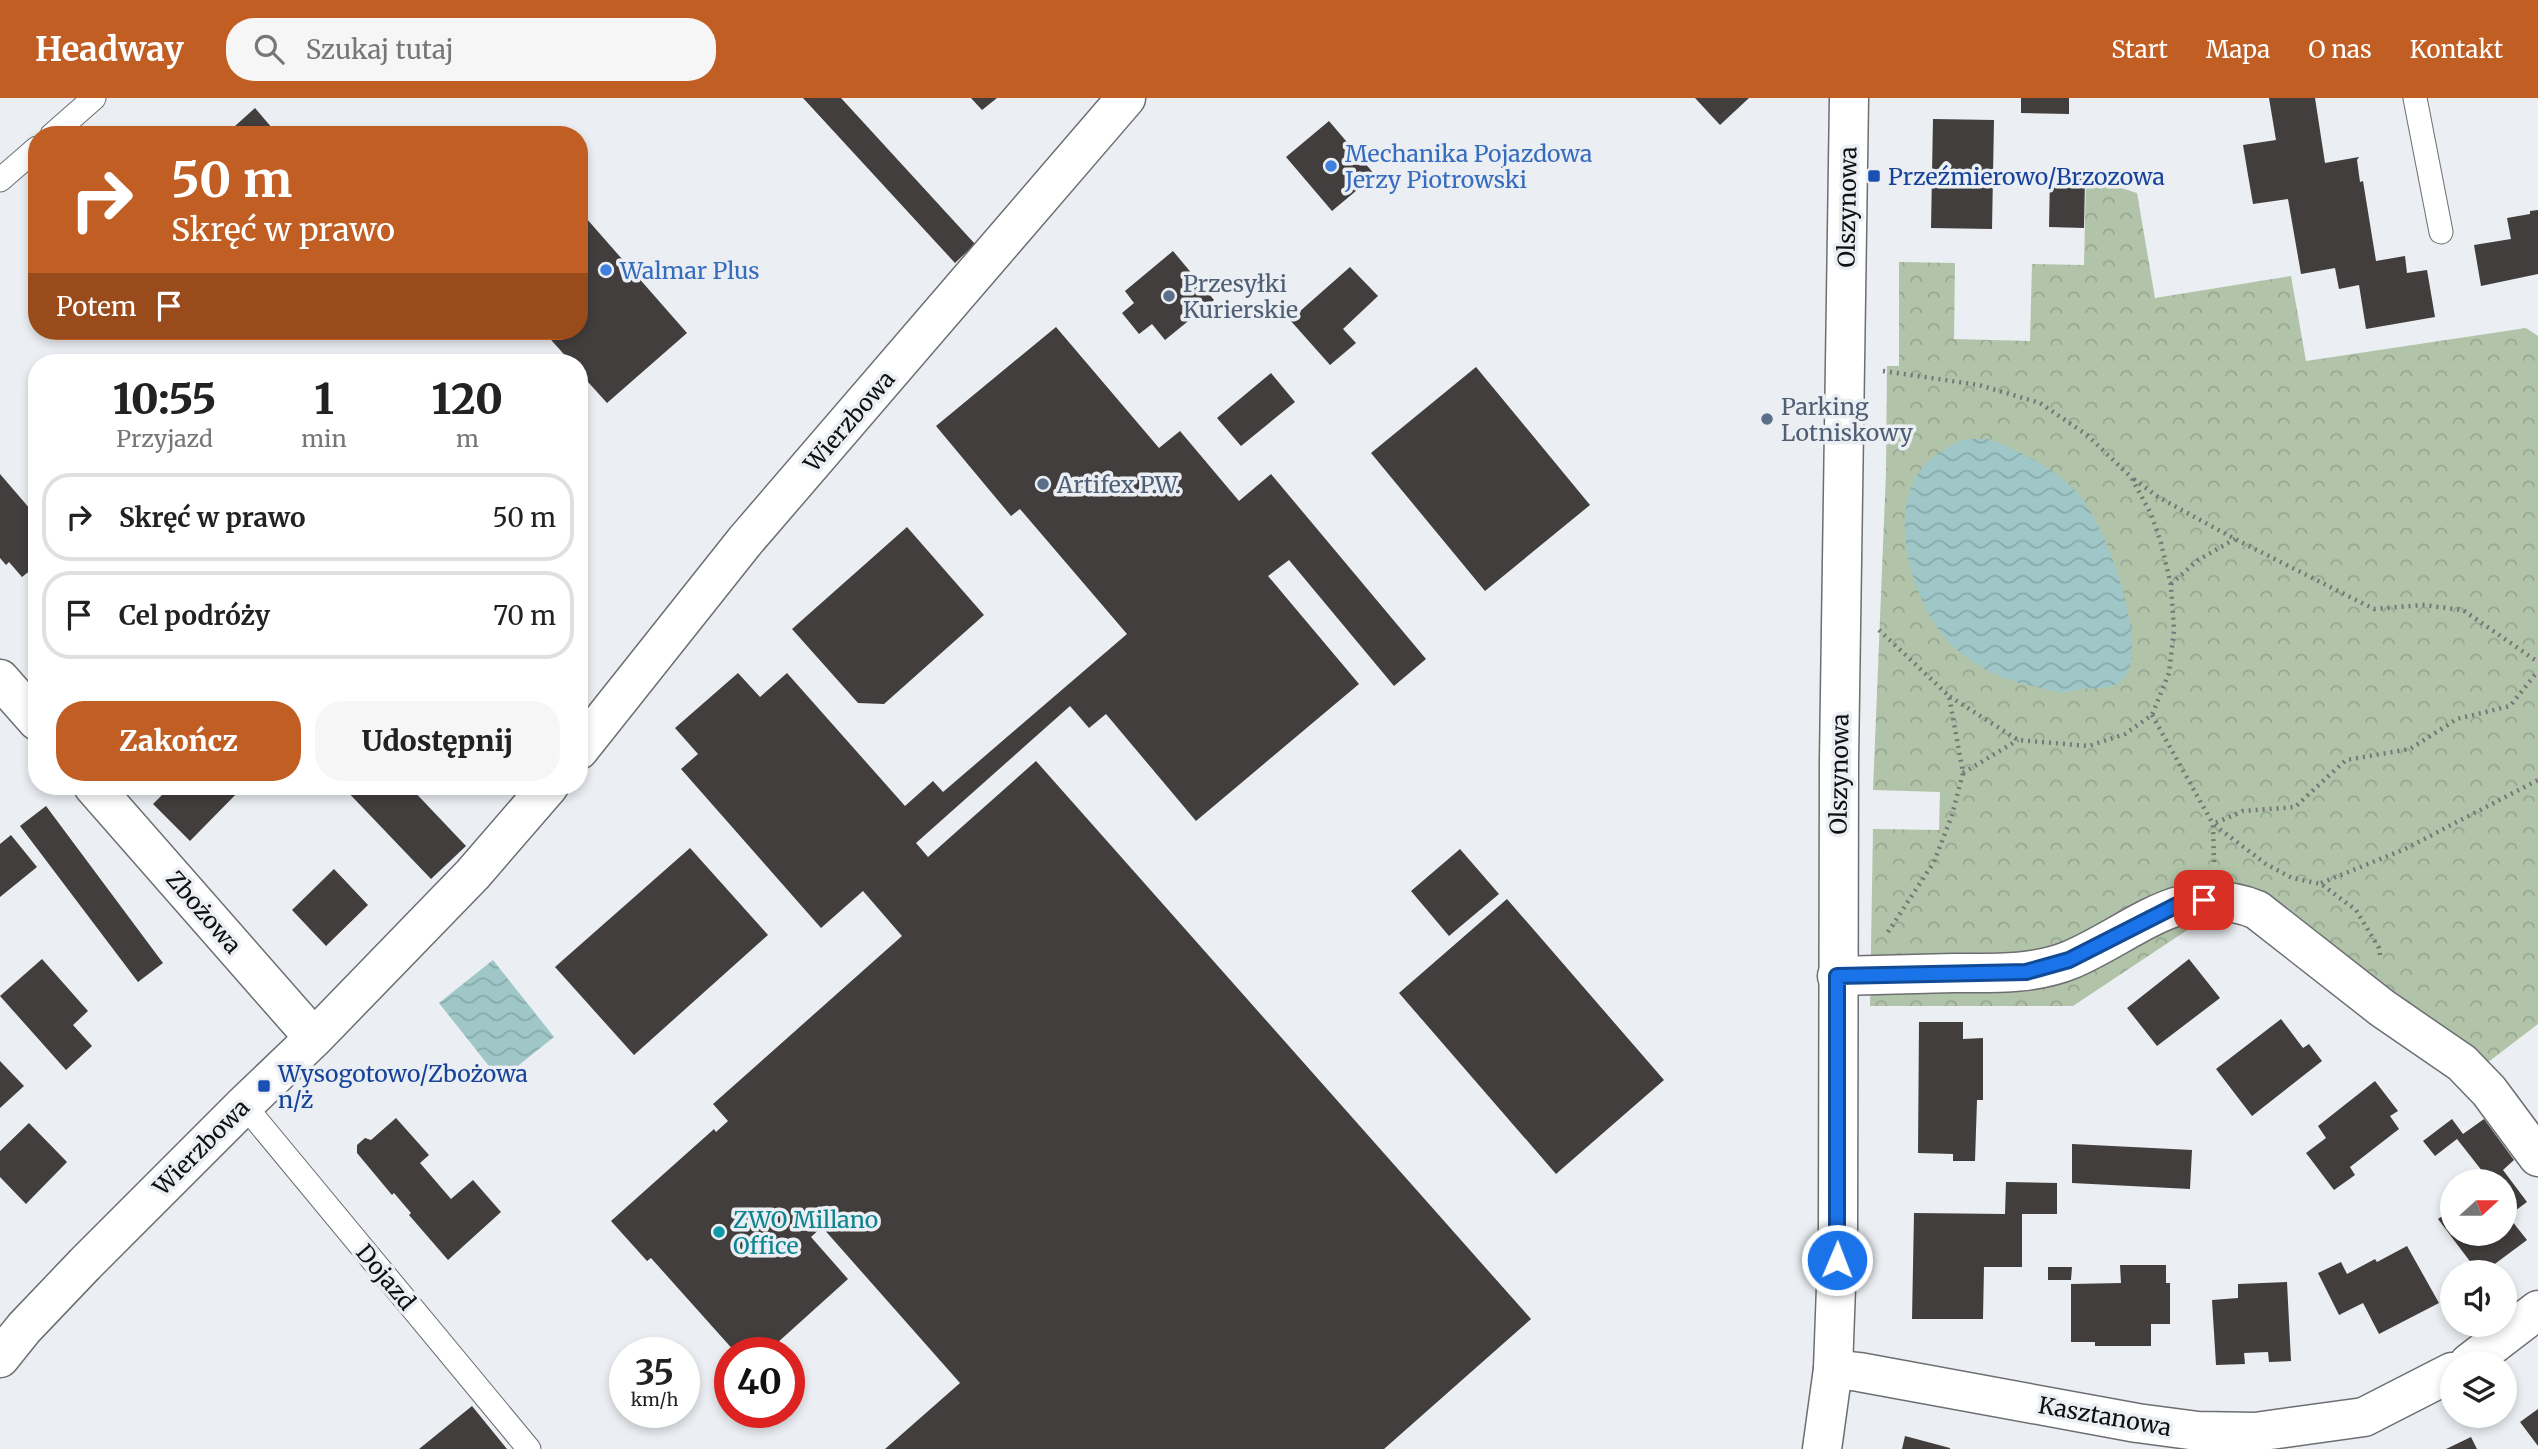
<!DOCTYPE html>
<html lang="pl">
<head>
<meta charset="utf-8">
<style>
  body { margin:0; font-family:Merriweather,serif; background:#f6f6f6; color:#222; height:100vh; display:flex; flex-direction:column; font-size:26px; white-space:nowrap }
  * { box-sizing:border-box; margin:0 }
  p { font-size:23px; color:#767676 }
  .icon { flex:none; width:38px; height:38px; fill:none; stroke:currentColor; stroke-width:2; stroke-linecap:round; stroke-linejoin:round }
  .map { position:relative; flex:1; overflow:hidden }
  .drawer { position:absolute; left:28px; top:256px; width:560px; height:441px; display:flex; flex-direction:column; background:#fff; border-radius:28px; box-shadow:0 4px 10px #0003 }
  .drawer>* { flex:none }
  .guide { position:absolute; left:28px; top:28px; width:560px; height:214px; border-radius:28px; box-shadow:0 4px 10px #0003; background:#c05e24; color:#fff; overflow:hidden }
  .needle { width:46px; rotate:69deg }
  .buttons { position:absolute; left:2440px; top:1071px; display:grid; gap:14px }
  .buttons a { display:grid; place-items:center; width:77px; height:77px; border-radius:50%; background:#fff; box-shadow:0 4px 10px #0003; font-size:35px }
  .speed { position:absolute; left:609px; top:1239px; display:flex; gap:14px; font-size:35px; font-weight:700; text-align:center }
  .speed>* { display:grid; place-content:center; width:91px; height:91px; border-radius:50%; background:#fff; box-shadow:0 4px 10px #0003; line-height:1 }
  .speed small { font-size:18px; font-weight:400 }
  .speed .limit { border:10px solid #d22; background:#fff; color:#111 }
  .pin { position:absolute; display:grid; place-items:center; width:60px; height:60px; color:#fff; margin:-30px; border-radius:14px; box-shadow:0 4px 10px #0006 }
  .me { position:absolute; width:77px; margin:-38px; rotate:1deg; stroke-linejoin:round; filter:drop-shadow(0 0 5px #0008) }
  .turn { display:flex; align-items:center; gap:24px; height:147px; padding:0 28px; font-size:32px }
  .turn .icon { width:91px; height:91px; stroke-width:2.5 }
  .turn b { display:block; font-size:49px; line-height:60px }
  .then { display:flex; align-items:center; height:66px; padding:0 28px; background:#0003; gap:14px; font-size:26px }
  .eta { display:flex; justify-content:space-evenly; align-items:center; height:119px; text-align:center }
  .eta b { font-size:42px; font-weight:800; line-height:49px }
  .button { display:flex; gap:14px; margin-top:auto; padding:14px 28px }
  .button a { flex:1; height:80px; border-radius:28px; background:#c05e24; color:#fff; font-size:28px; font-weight:800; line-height:80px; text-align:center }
  .button a+a { background:#f6f6f6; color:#222 }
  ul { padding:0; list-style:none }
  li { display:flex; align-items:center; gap:21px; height:88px; margin:0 14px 10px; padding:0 14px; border:4px solid #e0e0e0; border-radius:28px }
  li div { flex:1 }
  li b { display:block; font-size:26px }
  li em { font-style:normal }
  header { display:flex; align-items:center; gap:42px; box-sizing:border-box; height:98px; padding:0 35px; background:#c05e24; color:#fff }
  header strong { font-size:33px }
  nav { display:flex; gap:38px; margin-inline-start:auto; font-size:24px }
  .search { width:490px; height:63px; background:#f6f6f6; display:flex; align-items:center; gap:18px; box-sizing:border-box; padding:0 24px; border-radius:28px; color:#767676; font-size:26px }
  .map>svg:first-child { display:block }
  .park { fill:url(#park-crowns) }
  .water { fill:url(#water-waves) }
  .building { fill:#423e3d }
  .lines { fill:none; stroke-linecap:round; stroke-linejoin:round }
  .lane-casing { stroke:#6c6e72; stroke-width:25 }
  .street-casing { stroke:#6c6e72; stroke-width:41 }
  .secondary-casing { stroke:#6c6e72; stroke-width:41 }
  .path { stroke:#747678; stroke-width:4.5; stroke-dasharray:2 5; stroke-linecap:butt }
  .lane { stroke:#fff; stroke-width:23 }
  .street { stroke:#fff; stroke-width:38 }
  .secondary { stroke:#fff; stroke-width:38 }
  .route-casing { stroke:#114b97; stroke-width:18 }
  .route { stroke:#1a73e8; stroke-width:12 }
  .shop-dot { fill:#3f7fe0; stroke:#ebeef2; stroke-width:2.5 }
  .transit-dot { fill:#1a4fb4; stroke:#ebeef2; stroke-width:2.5 }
  .service-dot { fill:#5c6f8a; stroke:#ebeef2; stroke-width:2.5 }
  .culture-dot { fill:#0f9aa8; stroke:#ebeef2; stroke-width:2.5 }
  .labels { text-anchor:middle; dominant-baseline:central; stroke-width:7; stroke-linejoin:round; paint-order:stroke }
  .shop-label { font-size:23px; fill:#366cbe; stroke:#ebeef2; text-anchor:start }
  .transit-label { font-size:23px; fill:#164399; stroke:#ebeef2; text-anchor:start }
  .street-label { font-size:23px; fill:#0f1011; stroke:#ebeef2 }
  .service-label { font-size:23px; fill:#4e5e75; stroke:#ebeef2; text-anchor:start }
  .culture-label { font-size:23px; fill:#0d838f; stroke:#ebeef2; text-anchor:start }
</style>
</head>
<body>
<header>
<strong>Headway</strong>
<div class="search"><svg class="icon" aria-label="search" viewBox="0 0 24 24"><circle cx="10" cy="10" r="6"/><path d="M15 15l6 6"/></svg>Szukaj tutaj</div>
<nav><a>Start</a><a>Mapa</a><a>O nas</a><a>Kontakt</a></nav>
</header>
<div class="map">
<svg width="2538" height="1351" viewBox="0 0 2538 1351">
  <defs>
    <pattern id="park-crowns" width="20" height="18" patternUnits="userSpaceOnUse" patternTransform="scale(1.75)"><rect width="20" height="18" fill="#b1c4a9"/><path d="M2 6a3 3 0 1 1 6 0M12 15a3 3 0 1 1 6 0" fill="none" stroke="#97a790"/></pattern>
    <pattern id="water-waves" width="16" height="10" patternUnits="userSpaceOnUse" patternTransform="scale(1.75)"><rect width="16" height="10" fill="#9fc7c7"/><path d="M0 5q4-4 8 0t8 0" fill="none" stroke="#8aa"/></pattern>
  </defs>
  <rect width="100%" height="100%" fill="#ebeef2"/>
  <!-- park -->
  <path class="park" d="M2086,79l51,16 18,105 136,-22 15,85 220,-33 12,8v688l-51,39 -244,-170 -170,113h-203l3,-177 66,1 1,-38 -67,-2 13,-318 1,-106h12v-104l56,1 -1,76 76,2 2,-77 52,1z"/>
  <!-- water -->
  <path class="water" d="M1989,341c30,12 63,28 86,51 28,27 80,163 46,191 -12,10 -27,6 -41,8 -5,1 -10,3 -15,3 -10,1 -22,-4 -32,-6 -32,-6 -65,-22 -87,-47 -39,-46 -68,-154 -2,-189 5,-3 12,-8 18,-10 9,-2 19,-1 27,-1z
    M493,862l61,77 -54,43 -61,-77z"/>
  <!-- building -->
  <path class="building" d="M803,0h38l134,146 -20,19z
    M971,0h26l-15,12z
    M1695,0h54l-29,27z
    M2021,0h48v16l-48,-1z
    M2269,0h46l10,65 34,-6 -2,3 3,22 3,-1 13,80 29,-5 2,17 20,-3 8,47 -69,12 -7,-44 -20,4 -4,-21 -34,6 -13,-75 -35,5 -5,-29 -5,-30 33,-5z
    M255,10l23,27h-53z
    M1933,21l61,1 -2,109 -61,-1z
    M1329,23l46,54 -43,36 -46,-54z
    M2050,80l35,1 -1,49 -35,-1z
    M579,112l108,123 -80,70 -28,-31v-10h-8l-28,-31h36z
    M2538,112v64l-57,12 -7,-41 37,-6 -4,-21 23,-4v-3z
    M1173,153l41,49 -49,40 -13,-16 -13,10 -17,-21 12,-10 -9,-12z
    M1350,169l28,29 -35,33 13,14 -26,22 -40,-45z
    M1056,229l103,121 21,-17 59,70 32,-27 155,185 -32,27 -105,-126 -21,16 91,108 -163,137 -90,-107 -17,14 -19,-22 -154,137 12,14 108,-96 495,558 -147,130h-499l75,-66 -138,-156 -11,10 37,42 -82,74h-30l-85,-95 -4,3 -36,-40 103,-92 2,3 12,-11 -15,-17 189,-168 -39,-45 -42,37 -140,-159 17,-15 -23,-26 63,-55 22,24 27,-24 118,133 28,-25 10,11 184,-158 -107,-125 -9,7 -75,-90z
    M1476,269l114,138 -105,86 -114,-138z
    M1271,275l24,29 -54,44 -24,-28z
    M0,376l37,43v48l-15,12 -13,-15 -3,3 -6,-7z
    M907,429l77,88 -100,89 -26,-1 -66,-74z
    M171,688h73l-54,55 -37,-37z
    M342,688h67l57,60 -35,33z
    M46,708l117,157 -25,19 -118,-156z
    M11,737l26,32 -37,30v-53z
    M690,750l78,87 -134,120 -79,-88z
    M1460,751l39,45 -50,42 -38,-45z
    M334,771l34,36 -42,41 -34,-36z
    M1507,801l157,181 -108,94 -157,-181z
    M42,861l46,52 -15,14 19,21 -26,24 -66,-74z
    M2189,861l31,39 -63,48 -30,-38z
    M2281,921l22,29 6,-4 13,17 -70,55 -36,-47z
    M1919,924h44v17l20,-1v62h-6l-2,61h-22v-7l-35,-1z
    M0,963l24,25 -24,22z
    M2375,983l23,30 -8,5 9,13 -49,38 5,8 -21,15 -28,-37 20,-15 -8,-12z
    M396,1020l33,37 -9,8 31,36 22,-19 28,32 -53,48 -39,-45 2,-2 -17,-20 -2,2 -35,-42v-8l8,-7 6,2z
    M2452,1021l11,15 21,-15 30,41 -11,10 24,32 -19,14 19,24 -43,32h-6l-40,-53 14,-10v25h52v-53h-14l-33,-42 -22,17 -12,-15z
    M29,1025l38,39 -41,42 -26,-27v-26z
    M2072,1046l120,6 -2,39 -118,-6z
    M2006,1084l51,1v31h-35v53h-38l-1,52h-71l2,-106 91,1z
    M2407,1148l32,57 -60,31 -16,-31 -24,12 -21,-42 23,-11 6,12 28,-15 2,3z
    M2120,1167h46v18h4v41h-19v22h-56v-4h-24v-58l50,-1z
    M2048,1169h24l-1,13h-23z
    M2287,1184l4,79 -22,1 -1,-10 -24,1 1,11 -29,1 -4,-65 26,-2v-14z
    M472,1308l35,43h-88z
    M2538,1311v37l-18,-24z
    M1905,1338l45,12v1h-48z
    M2471,1339l6,12h-31z"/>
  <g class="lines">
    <!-- lane casing -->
    <g class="lane-casing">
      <path id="lane" d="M2415,0l26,134
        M52,37l42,-37
        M0,82l37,-32
        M244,1007l285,344"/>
    </g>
    <!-- street casing -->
    <g class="street-casing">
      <path id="street" d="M0,581l37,42
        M579,652l166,-209 381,-443
        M93,688l221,252
        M1837,878c39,-1 78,-2 117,-3 39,0 79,2 116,-13 64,-27 112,-81 187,-50l125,98 80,55 27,28 49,66
        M0,1260l24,-30 61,-64 159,-159 70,-67 159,-164 76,-88
        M2469,1265l69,-53
        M1833,1271l26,3 278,51 61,8 57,1 109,-15 88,-45"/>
    </g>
    <!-- secondary casing -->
    <g class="secondary-casing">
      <path id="secondary" d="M1822,1351l11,-80 5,-136 1,-473 10,-662"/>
    </g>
    <!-- path -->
    <path class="path" d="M1883,273l96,14 61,18 47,32 44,42 20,37 10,29 10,42 3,45 -5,43 -17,42 -27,19 -36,12 -71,-6 -69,-44
      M2134,381l24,18 77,42 139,70 49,-4 40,5 75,52
      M2171,486l27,-24 37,-21
      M1879,532l70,66 14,77 -11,42 -18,47 -48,73
      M2152,617l61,109 1,39
      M1963,675l55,-33
      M2321,785l84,-34 133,-69
      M2380,857l-1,-7 -23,-38 -35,-26 -29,-6 -26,-14 -53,-40 30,-13 52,-4 51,-47 64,-11 47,-30 53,-13 28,-35"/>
    <!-- lane -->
    <use href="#lane" class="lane"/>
    <!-- street -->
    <use href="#street" class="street"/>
    <!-- secondary -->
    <use href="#secondary" class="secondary"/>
  </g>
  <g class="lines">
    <!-- route casing -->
    <g class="route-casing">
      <path id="route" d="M1837,1162v-284l189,-4 43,-12 108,-55 27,-5"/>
    </g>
    <!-- route -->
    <use href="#route" class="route"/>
  </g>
  <!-- markers -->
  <g class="shop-dot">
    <circle cx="1331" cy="68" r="7"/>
    <circle cx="606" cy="172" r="7"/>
  </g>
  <g class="transit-dot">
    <rect x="1867" y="71" width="14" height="14" rx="3.5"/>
    <rect x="257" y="981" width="14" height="14" rx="3.5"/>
  </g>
  <g class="service-dot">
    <circle cx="1169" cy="198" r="7"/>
    <circle cx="1767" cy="321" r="7"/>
    <circle cx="1043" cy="386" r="7"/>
  </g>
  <circle class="culture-dot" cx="719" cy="1134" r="7"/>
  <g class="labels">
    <!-- shop labels -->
    <g class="shop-label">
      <text x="1345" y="55">Mechanika Pojazdowa<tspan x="1345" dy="26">Jerzy Piotrowski</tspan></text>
      <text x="620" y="172">Walmar Plus</text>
    </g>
    <!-- transit labels -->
    <g class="transit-label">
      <text x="1888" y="78">Przeźmierowo/Brzozowa</text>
      <text x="278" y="975">Wysogotowo/Zbożowa<tspan x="278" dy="26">n/ż</tspan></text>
    </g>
    <!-- street labels -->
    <g class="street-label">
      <text transform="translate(1847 109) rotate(-89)">Olszynowa</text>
      <text transform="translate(849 323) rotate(-49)">Wierzbowa</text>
      <text transform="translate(1839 676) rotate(-89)">Olszynowa</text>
      <text transform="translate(204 814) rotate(49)">Zbożowa</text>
      <text transform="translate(201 1049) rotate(-45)">Wierzbowa</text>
      <text transform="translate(386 1179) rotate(50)">Dojazd</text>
      <text transform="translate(2105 1318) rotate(10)">Kasztanowa</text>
    </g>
    <!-- service labels -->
    <g class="service-label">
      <text x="1183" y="185">Przesyłki<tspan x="1183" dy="26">Kurierskie</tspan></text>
      <text x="1781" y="308">Parking<tspan x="1781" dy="26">Lotniskowy</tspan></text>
      <text x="1057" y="386">Artifex P.W.</text>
    </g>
    <!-- culture labels -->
    <g class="culture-label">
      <text x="733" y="1121">ZWO Millano<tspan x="733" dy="26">Office</tspan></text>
    </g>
  </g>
</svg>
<div class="buttons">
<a><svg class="needle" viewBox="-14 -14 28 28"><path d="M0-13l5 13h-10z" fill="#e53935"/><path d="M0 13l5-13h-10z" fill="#767676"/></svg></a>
<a><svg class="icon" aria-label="sound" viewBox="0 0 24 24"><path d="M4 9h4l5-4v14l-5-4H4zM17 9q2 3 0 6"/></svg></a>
<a><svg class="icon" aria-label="layers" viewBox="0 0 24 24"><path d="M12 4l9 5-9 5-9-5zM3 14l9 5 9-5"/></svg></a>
</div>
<div class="speed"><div>35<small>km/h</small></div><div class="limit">40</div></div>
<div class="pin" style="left:2204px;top:802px;background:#d93025"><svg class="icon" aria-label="arrive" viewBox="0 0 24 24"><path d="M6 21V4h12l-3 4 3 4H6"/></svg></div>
<svg class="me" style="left:1837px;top:1162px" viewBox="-20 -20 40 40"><circle r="17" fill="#1a73e8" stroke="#fff" stroke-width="3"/><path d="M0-11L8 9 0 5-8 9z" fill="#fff"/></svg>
<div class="guide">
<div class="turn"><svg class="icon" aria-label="right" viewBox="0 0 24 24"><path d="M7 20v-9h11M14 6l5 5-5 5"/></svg><div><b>50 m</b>Skręć w prawo</div></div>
<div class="then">Potem<svg class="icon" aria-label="arrive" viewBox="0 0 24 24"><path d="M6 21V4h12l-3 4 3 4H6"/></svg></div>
</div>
<section class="drawer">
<div class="eta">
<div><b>10:55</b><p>Przyjazd</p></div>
<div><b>1</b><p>min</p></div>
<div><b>120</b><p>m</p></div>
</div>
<ul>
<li><svg class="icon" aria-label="right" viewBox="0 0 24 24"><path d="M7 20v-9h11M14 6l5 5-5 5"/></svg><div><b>Skręć w prawo</b></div><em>50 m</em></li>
<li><svg class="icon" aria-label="arrive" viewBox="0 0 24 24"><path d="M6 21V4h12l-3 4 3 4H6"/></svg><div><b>Cel podróży</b></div><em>70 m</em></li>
</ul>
<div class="button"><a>Zakończ</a><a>Udostępnij</a></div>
</section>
</div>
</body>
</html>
